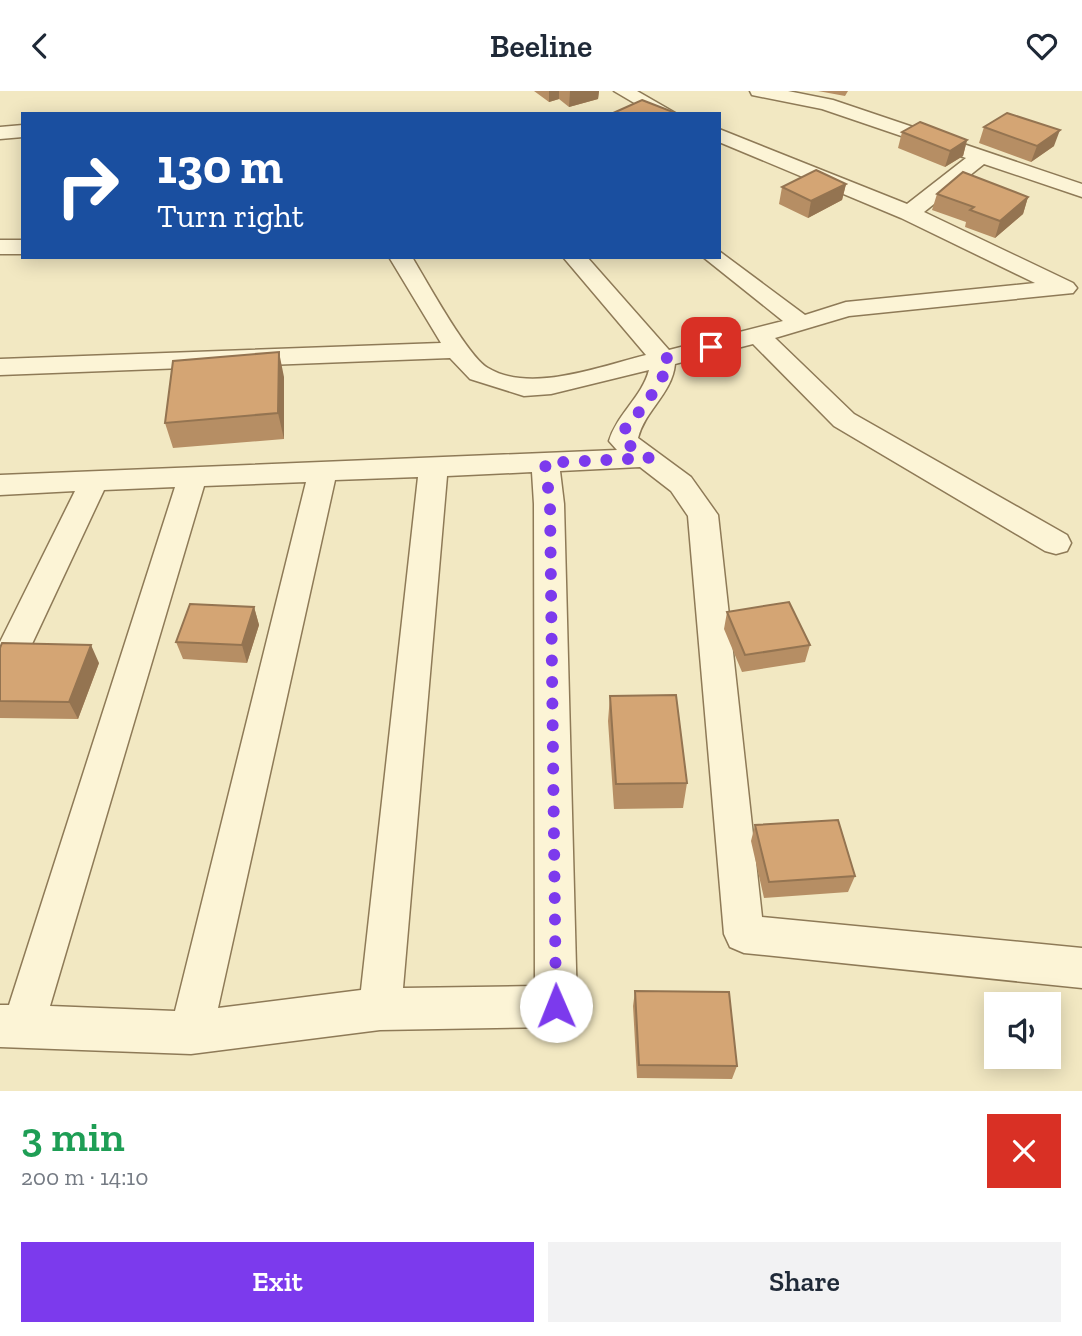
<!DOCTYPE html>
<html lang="en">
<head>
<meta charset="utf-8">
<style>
  body { margin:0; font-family:"Zilla Slab",serif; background:#f2f2f3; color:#1f2937; height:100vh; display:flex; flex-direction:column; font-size:26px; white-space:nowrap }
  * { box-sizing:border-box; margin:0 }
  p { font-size:23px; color:#747a83 }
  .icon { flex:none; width:38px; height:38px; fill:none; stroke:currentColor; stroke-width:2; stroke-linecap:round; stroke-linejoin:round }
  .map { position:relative; height:1000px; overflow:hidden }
  .sheet { display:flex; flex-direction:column; background:#fff; flex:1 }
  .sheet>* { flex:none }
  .banner { position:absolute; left:21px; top:21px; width:700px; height:147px; border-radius:0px; box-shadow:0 4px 18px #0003; background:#1a4fa0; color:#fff; overflow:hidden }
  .tools { position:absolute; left:984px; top:901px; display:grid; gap:14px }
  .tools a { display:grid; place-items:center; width:77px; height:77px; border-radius:0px; background:#fff; box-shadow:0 4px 18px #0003; font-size:35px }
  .pin { position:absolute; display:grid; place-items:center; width:60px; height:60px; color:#fff; margin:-30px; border-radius:14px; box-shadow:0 4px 10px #0006 }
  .me { position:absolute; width:77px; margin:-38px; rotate:359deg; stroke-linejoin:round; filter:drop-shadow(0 0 5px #0008) }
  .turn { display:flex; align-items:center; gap:24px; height:147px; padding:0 21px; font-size:32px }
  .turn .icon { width:91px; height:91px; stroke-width:2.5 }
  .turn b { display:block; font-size:49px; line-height:60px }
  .round { display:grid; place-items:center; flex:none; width:74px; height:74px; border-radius:0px; background:#f2f2f3 }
  .head { display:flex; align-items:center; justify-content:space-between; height:119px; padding:0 21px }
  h1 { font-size:42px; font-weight:600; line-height:52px; color:#1e9e55 }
  .action { display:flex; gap:14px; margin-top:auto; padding:14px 21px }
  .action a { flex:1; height:80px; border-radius:0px; background:#7c3aed; color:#fff; font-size:28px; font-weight:600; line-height:80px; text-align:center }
  .action a+a { background:#f2f2f3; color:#1f2937 }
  header { display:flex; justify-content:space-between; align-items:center; height:91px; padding:0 21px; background:#fff; font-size:32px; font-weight:600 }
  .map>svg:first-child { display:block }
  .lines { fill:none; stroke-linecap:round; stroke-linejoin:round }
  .minor-casing { stroke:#8e7a57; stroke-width:3 }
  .minor { fill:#fcf4d6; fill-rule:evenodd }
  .wall { fill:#b68e64 }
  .shaded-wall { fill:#947451 }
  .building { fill:#d4a574; stroke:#947451; stroke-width:2 }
  .route { stroke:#7c3aed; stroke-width:12; stroke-dasharray:0 21.6 }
</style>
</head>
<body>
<header><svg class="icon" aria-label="back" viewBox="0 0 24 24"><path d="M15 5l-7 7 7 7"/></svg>Beeline<svg class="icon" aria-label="heart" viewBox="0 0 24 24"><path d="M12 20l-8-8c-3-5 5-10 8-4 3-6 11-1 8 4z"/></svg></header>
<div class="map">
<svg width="1082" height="1000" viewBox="0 0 1082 1000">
  <rect width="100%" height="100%" fill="#f2e8c2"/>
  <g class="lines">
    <!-- minor casing -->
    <g class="minor-casing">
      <path id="minor" d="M614,0h23l40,23h-24z
        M750,0h38l45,9 249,84v13l-98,-33 -60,48 149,71 4,5 -4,5 -224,23 -74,22 79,76 213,121 4,8 -4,8 -11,3 -11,-3 -211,-125 -81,-82 -78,20c-3,30 -30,46 -37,74l53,39 27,38 44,402 320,31v40l-338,-35 -14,-6 -6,-13 -36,-418 -17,-25 -31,-24 -80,4 4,33 13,502 -6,15 -15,6 -176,3 -189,24 -191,-7v-42h9l166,-518 -71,3 -87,186 -5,9 -12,4v-47l75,-151 -75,4v-20l617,-25 -8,-9c8,-27 33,-44 40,-71l-98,24 -27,2 -54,-17 -20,-21 -450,17v-16l441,-16 -52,-86h23c14,23 56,100 76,111 43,26 113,-2 158,-13l-83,-98h24l82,93 114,-29 -80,-64h16v-6l86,64 41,-13 189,-19 -134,-65 -182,-76v-13l188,75 59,-46 -144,-49 -70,-14zM532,381l2,32 1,482 -132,2 44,-512zM418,386l-57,513 -143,18 117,-528zM306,391l-131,529 -125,-5 154,-520z
        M23,34v12l-23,2v-12z
        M0,149h23v14h-23z"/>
    </g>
    <!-- minor -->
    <use href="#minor" class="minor"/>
  </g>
  <!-- wall -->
  <path class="wall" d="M534,0h65l-1,8 -29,8 -10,-8 -10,3z
    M818,0h30l-3,5z
    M984,36l70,19 -23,16 -52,-19z
    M902,41l65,8 -4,16 -18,11 -47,-19z
    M846,93l-4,16 -34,18 -29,-14 3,-17z
    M937,103l91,3 -5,17 -28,24 -30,-11 1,-5 -34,-12z
    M284,286v62l-111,9 -8,-25z
    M254,516l5,18 -12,38 -64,-4 -7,-17z
    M727,521l83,33 -5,17 -63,10 -18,-43z
    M0,557l99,15 -21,56 -78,-1z
    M610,605l77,87 -4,25 -69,1 -6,-88z
    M755,734l100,51 -7,16 -84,6 -13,-57z
    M635,900l102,75 -5,13 -95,-1 -4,-72z"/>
  <!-- shaded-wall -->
  <path class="shaded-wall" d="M549,0h10v8l-10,3z
    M570,0h29l-1,8 -29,8z
    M1060,39l-6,16 -23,16 6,-16z
    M967,49l-4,16 -18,11 5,-16z
    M846,93l-4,16 -34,18 3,-17z
    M1028,106l-5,17 -28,24 5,-17z
    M279,261l5,25v62l-6,-26z
    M254,516l5,18 -12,38 -5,-18z
    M91,554l8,18 -21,56 -9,-17z"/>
  <!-- building -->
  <path class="building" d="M642,9l31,12 -3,2h-59z
    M1007,22l53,17 -23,16 -53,-19z
    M920,31l47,18 -17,11 -48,-19z
    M816,79l30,14 -35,17 -29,-14z
    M963,81l65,25 -28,24 -30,-11 4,-3 -37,-13z
    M279,261l-1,61 -113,10 8,-62z
    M789,511l21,43 -65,10 -18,-43z
    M190,513l64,3 -12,38 -66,-3z
    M2,552l89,2 -22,57 -69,-1v-53z
    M676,604l11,88 -71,1 -6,-88z
    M838,729l17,56 -86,6 -14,-57z
    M635,900l94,1 8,74 -98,-1z"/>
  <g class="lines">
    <!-- route -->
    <path class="route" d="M556,915l-6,-502 -5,-41 104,-5 -26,-17 3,-16 19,-19 18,-30v-17l48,-12"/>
  </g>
</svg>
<div class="tools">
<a><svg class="icon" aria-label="sound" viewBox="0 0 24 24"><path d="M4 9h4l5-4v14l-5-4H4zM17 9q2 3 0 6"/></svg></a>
</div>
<div class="pin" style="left:711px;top:256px;background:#d93025"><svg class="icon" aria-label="arrive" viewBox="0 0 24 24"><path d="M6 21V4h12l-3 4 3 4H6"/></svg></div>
<svg class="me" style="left:556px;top:915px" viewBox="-20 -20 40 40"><circle r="19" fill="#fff"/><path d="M0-13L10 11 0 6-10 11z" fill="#7c3aed"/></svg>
<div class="banner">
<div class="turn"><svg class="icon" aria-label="right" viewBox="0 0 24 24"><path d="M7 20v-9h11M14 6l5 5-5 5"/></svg><div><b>130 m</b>Turn right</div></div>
</div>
</div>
<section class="sheet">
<div class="head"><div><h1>3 min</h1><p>200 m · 14:10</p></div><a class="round" style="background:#d93025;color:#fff"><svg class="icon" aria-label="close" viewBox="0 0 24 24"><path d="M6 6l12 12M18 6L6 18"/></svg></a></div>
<div class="action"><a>Exit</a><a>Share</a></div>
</section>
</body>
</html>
